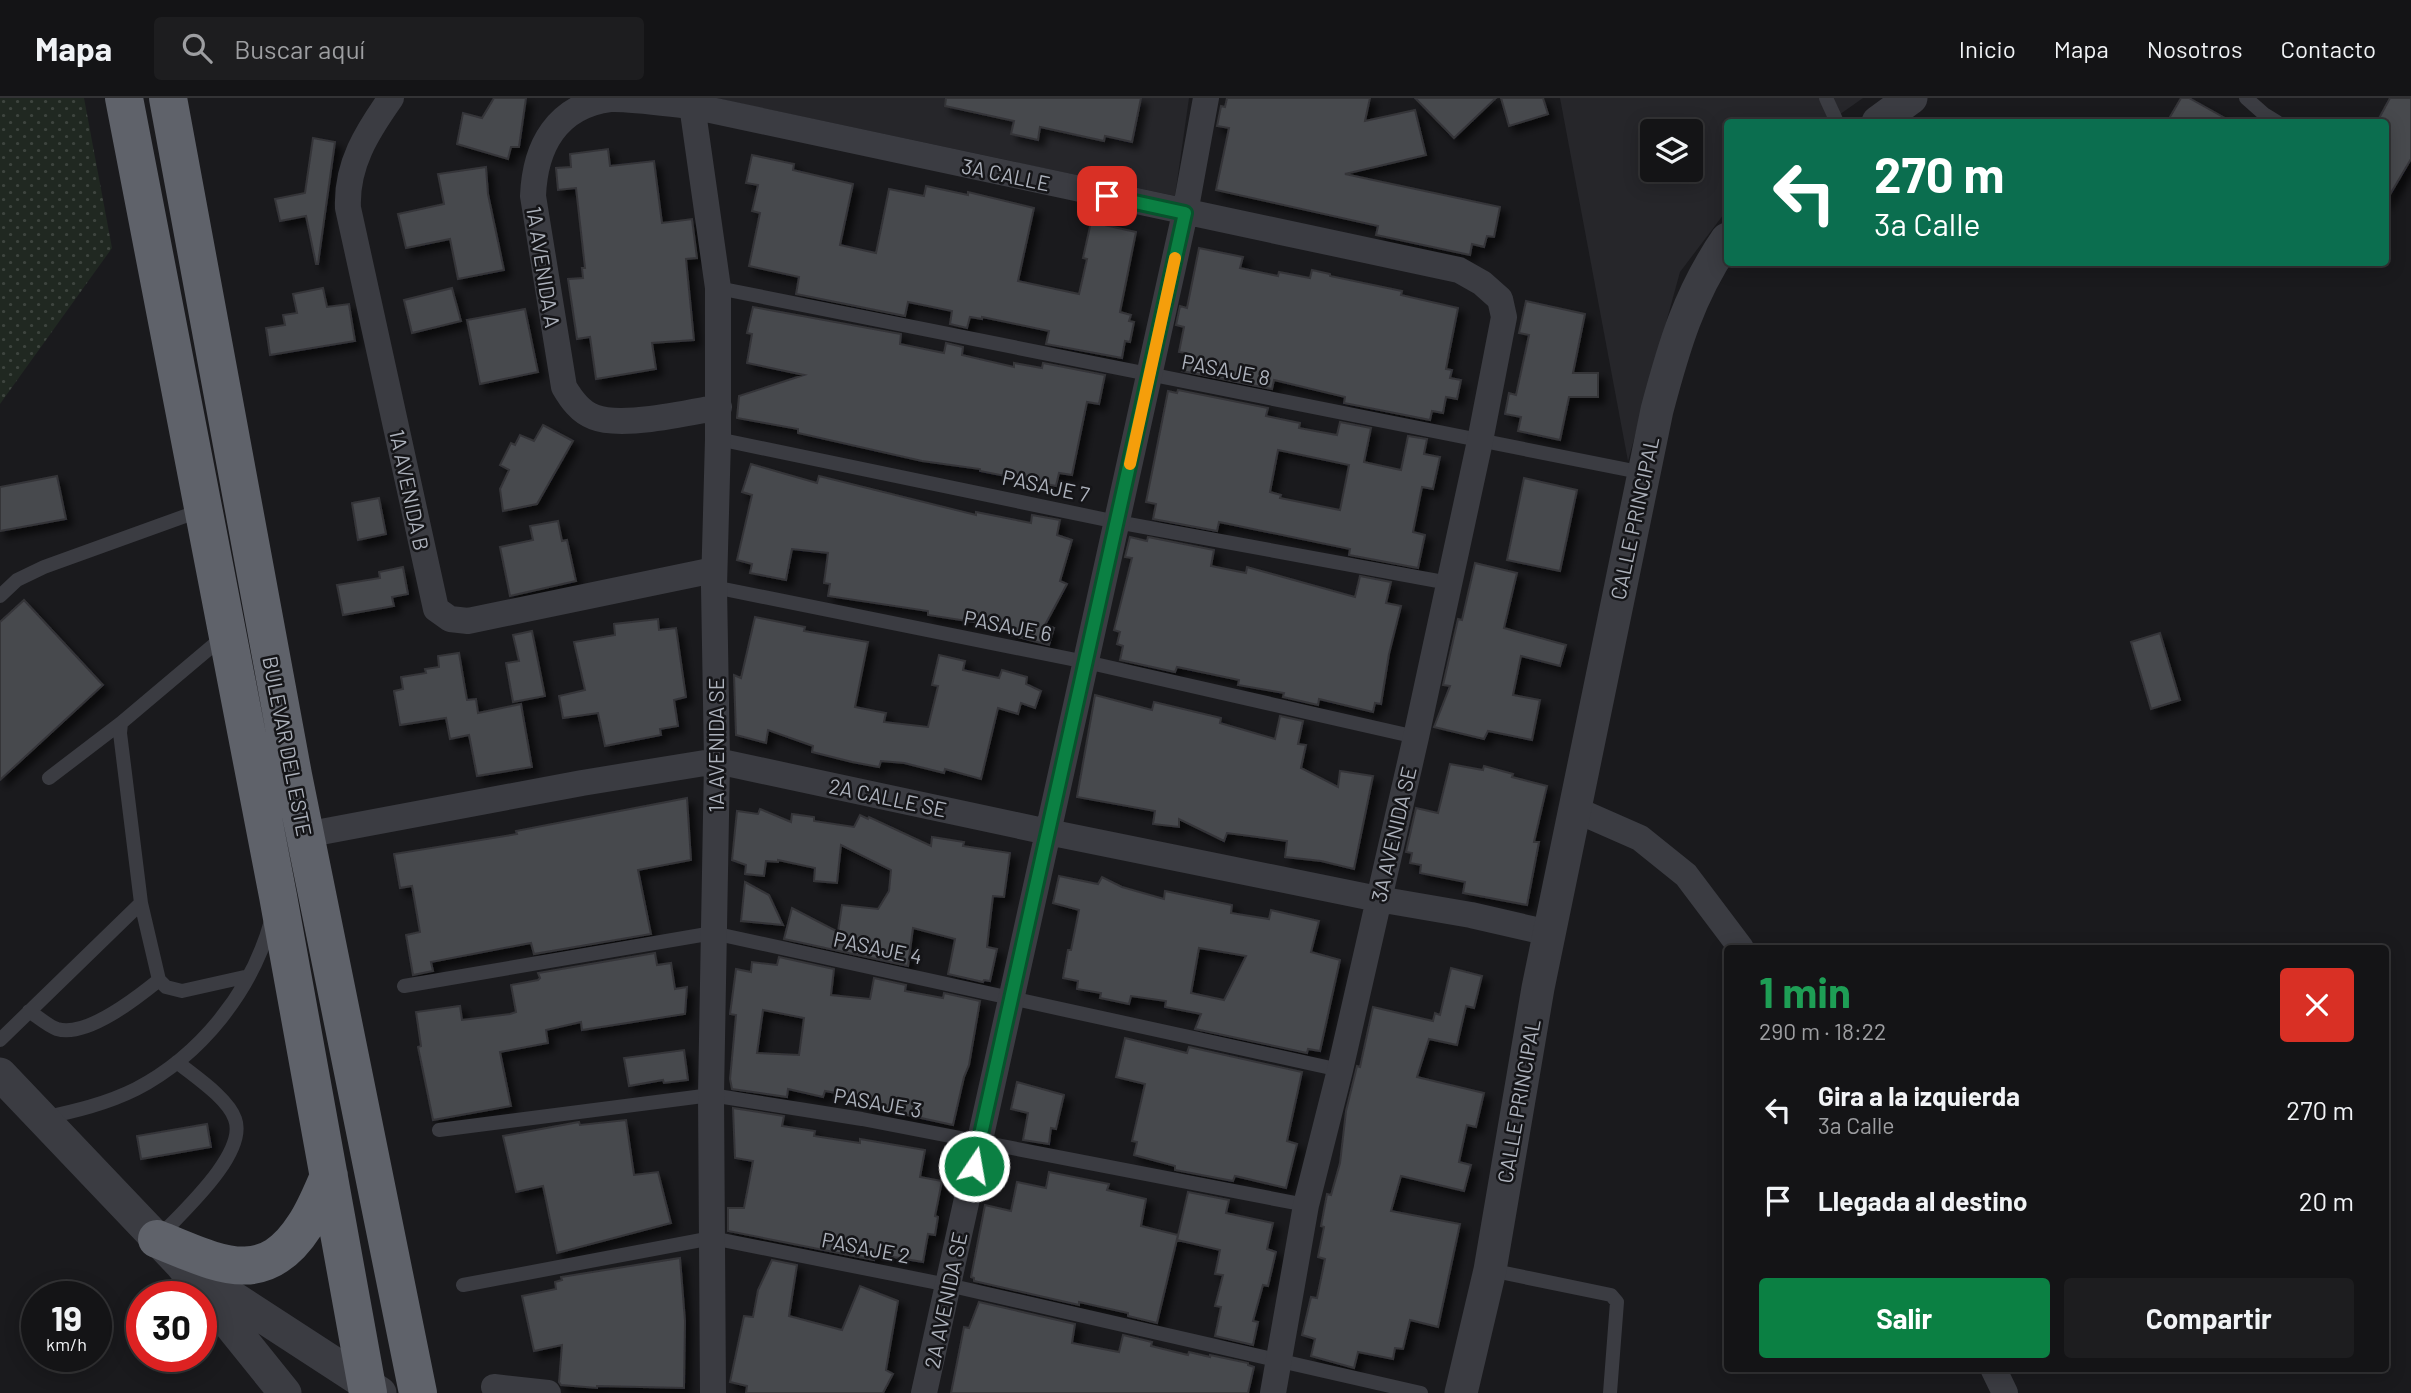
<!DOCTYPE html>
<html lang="es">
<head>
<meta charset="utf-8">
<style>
  body { margin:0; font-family:Barlow,sans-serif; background:#1d1d1f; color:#f1f3f6; height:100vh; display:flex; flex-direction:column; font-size:26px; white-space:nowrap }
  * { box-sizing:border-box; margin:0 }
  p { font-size:23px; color:#9d9ea1 }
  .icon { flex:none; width:38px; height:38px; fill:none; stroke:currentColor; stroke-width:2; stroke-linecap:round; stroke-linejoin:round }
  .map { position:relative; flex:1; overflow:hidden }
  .sheet { position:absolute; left:1724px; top:847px; width:665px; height:427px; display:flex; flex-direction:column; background:#141416; border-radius:7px; box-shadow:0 4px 18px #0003,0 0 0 2px #333335 }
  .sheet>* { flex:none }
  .hud { position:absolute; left:1724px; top:21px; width:665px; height:147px; border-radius:7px; box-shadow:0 4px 18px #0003,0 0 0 2px #333335; background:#0b6e4f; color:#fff; overflow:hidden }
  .fabs { position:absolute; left:1640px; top:21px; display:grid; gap:14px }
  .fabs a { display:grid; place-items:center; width:63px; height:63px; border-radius:7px; background:#141416; box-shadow:0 4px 18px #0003,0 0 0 2px #333335; font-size:35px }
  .speed { position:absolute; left:21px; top:1183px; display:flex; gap:14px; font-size:35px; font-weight:700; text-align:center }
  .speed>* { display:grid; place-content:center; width:91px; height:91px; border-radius:50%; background:#141416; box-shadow:0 4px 18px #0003,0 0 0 2px #333335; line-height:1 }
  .speed small { font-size:18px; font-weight:400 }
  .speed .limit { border:10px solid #d22; background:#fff; color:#111 }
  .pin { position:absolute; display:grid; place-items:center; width:60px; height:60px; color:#fff; margin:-30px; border-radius:14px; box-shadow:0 4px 10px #0006 }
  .me { position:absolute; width:77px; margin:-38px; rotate:12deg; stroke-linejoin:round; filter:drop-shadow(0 0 5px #0008) }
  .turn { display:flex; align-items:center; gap:24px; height:147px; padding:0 35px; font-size:32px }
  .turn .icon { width:91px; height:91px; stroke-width:2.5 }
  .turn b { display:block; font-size:49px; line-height:60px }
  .round { display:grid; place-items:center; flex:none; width:74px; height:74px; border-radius:7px; background:#1d1d1f }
  .summary { display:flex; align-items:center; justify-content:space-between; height:119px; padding:0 35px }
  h1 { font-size:42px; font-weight:700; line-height:52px; color:#1e9e55 }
  .cta { display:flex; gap:14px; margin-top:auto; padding:14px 35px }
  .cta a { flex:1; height:80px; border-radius:7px; background:#0b8043; color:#fff; font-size:28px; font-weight:700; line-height:80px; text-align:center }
  .cta a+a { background:#1d1d1f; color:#f1f3f6 }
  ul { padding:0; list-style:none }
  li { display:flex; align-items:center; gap:21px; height:91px; padding:0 35px }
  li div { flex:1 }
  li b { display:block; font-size:26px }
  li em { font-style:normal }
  header { display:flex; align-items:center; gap:42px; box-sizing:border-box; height:98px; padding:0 35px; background:#141416; border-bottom:2px solid #333335 }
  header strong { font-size:33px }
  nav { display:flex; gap:38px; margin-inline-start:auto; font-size:24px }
  .search { width:490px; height:63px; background:#1d1d1f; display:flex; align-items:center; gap:18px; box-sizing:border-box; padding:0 24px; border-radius:7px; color:#9d9ea1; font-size:26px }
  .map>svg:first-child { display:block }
  .built { fill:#26262a; fill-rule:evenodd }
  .grass { fill:url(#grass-dots) }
  .building { fill:#47484d; stroke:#343439; stroke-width:2; fill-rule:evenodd; filter:url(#shadow) }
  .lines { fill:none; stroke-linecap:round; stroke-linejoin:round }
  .service { stroke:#3b3c42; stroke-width:14 }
  .minor { stroke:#3b3c42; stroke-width:26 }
  .tertiary { stroke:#3b3c42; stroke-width:33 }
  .trunk { stroke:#5f626a; stroke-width:38 }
  .route-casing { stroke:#07532c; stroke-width:18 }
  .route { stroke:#0b8043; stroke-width:12 }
  .slow { stroke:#f59e0b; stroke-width:12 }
  .labels { text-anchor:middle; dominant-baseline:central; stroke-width:5; stroke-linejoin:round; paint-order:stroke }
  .street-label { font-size:21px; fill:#adb2bc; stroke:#151518 }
</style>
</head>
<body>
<header>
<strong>Mapa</strong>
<div class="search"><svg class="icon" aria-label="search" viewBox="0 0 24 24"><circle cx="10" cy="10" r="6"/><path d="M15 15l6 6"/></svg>Buscar aquí</div>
<nav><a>Inicio</a><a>Mapa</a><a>Nosotros</a><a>Contacto</a></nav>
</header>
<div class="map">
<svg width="2411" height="1295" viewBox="0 0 2411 1295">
  <defs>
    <pattern id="grass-dots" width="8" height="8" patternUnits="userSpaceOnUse" patternTransform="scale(1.75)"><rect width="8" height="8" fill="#202821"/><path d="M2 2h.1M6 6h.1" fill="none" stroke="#3e453f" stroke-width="1.8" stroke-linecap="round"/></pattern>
    <filter id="shadow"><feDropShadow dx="6" dy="6" stdDeviation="3.5" flood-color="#0009"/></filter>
  </defs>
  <rect width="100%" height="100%" fill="#1a1a1d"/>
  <!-- built -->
  <path class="built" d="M715,0h474l-14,98z
    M1560,0h303l-34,24h-102v88l-47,62 -52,189zM1652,33h38v39h-38z"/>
  <!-- grass -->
  <path class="grass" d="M0,0h84l28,150 -112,156z"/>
  <!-- building -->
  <path class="building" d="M494,0h32l-7,49h-8l-3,12 -51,-15 6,-31 19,5z
    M946,0h195l-9,44 -27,-6 -1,5 -64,-14 -2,13 -27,-6 3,-13 -69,-15z
    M1227,0h143l-5,23 50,-11 11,45 -81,19 155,33 -6,30 -7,-1 -3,11 -12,-3 -2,11 -94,-20 2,-9 -162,-36 13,-62 -12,-2 4,-20 4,1z
    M1415,0h81l-42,40z
    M1501,0h42l5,16 -39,12z
    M2181,0h8l43,24h-65z
    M2390,0h21v61l-26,44v-81h-8z
    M313,40l22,4 -17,122h-2l-10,-48 -26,5 -5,-22 30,-6z
    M608,51l2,17 44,-5 8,62 30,-4 5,39 -11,1 8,81 -42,3 4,26 -60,10 -6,-42 -13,2 -9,-60 15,-1 -1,-10h3l-9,-80 -18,2 -2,-22 15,-1 -1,-13z
    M752,57l42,9 -1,6 60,14 -13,61 36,8 13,-64 35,7 2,-10 42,9v-3l66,16 -16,73 61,13 8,-35 -4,-1 8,-36 45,10 -16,80 11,3 -2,6 5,1 -4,20 -5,-1 -3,17 -76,-14 3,-13 -67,-14v2l-12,-2 -3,11 -17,-4 2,-13 -44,-9 -3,14 -109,-22 3,-17 -50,-11 11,-53 -8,-2 6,-26 -12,-2z
    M486,69l2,27 16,76 -46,9 -8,-40 -44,9 -8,-34 46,-10 -6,-30z
    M1199,150l44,9 -3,11 38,8 1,-4 31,6 2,-8 18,4v2l72,15 -1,4 57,13 -12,61 6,1 -2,8 11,2 -4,19 -11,-2 -3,16 -11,-2 -2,9 -86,-17 1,-6 -71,-17 -2,9 -90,-18 4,-18 -7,-1 5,-25 -8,-2 4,-19 7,2z
    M323,190l4,19 22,-3 6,37 -85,14 -4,-27 19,-3 -2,-10 14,-2 -4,-19z
    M452,190l9,33 -49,12 -8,-33z
    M1526,203l59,13 -12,59h25v24h-29l-9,43 -42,-9 3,-14 -16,-3 4,-21 7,2 13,-60 -10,-2z
    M753,209l148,27 -1,10 44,9 2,-10 17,4 -1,8 52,12v-4l28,5 1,-5 62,12 -6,29 -12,-2 -15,73 -13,-2 -3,13 -76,-15v-2l-58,-8 -124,-28v-4l-61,-11 2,-22 65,-21 -57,-12 5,-29 -5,-1z
    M525,211l13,63 -58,12 -13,-64z
    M1178,292l90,18 -2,8 34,7 -1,5 38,7 3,-13 31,6 -7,34 37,8 7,-34 19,3 -3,15 16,3 -7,32 -11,-2 -9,45 12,3 -7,33 -69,-13 1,-6 -131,-27 -2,9 -64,-12 3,-15 -10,-2 9,-45 13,-66 9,2zM1278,352l71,15 -9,45 -60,-12 1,-3 -11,-3z
    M543,327l30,16 -36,63 -34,7 -3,-22 9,-19 -9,-5 11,-22 4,2 5,-10 14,6z
    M751,366l66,19 2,-7 157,39v-3l55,11 1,-8 28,5 -3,15 15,5 -12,41 7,3 -22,41 9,3 -5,17 -39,-10 2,-7 -84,-13v-4l-100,-15 2,-12 -6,-1 4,-30 -36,-4 -6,31 -36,-7 2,-9 -15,-4 15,-65 -10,-3z
    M57,378l9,43 -66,12v-44z
    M1524,380l53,12 -17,81 -53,-11z
    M379,400l7,36 -28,6 -6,-37z
    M558,423l4,20 5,-1 9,41 -66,15 -10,-49 33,-7 -3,-14z
    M1130,439l17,4 1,-4 66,13 -3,16 35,7 1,-6 108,30 5,-21 31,6 -5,21 15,3 -12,48 -8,50 -6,-1 -2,9 -54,-13 -1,6 -35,-8 1,-4 -46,-8 1,-5 -62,-13 -2,5 -55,-12 3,-14 -6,-2 3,-12 -6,-2 18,-72 -7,-1z
    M1475,465l42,10 -13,55 62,17 -6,21 -39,-10 -8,39 27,5 -8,40 -44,-9 -4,8 -50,-12 16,-41 -7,-1 15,-66 4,1z
    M403,469l5,27 -16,3 2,9 -51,9 -6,-30 43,-7 -1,-6z
    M24,502l79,85 -103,95v-158z
    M755,519l50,10 -1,4 64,11 -13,65 31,6 -2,9 44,5 10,-41 -6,-1 7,-30 26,6 -2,9 36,8 3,-8 25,7 -1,7 15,7 -6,17 -14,-5 -3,11 -20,-6 -17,71 -36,-10 -1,4 -40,-10 -23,-2 -2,6 -27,-5 -40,-10 1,-6 -45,-16 -2,13 -30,-8 -2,-60 7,3z
    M658,521l1,11 17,-2 10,69 -12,3 4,26 -18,3 1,6 -56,11 -7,-33 -35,5 -4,-22 26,-6 -11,-48 41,-7 -1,-11z
    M532,533l13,65 -32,6 -7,-39 13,-2 -6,-26z
    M2160,535l20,67 -29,9 -20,-67z
    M459,555l8,47 9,-1 2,14 43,-9 11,63 -55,9 -8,-41 -19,4 -4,-21 -46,7 -6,-34 9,-2 -2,-12 25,-4 -1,-4 14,-2 -1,-11z
    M1095,597l57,15 2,-8 67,16 -1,5 55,16 5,-23 23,5 -5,23 8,1 -5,23 37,19 2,-16 33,5 -19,93 -33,-8 -36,-4 2,-16 -60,-8 -3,8 -45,-22v8l-26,-3 2,-13 -78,-14z
    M1450,666l33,6 1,-4 29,8 -1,3 35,9 -13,56h5l-12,63 -64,-12 2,-11 -45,-9 1,-8 -11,-2 2,-10 -6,-1 10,-44 22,5z
    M687,700l4,62 -53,10 13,64 -117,20 -3,-11 -100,19 2,9 -20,4 -7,-40 14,-3 -8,-46 -12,2 -6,-34 123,-20 -1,-3z
    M760,711l31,13 1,-8 22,3v4l40,6 6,-12 8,4 1,-2 62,29 1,-9 32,5 -1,4 47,7 -6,44 -11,-1 -6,51 10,2 -7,32 -6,-1 -1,2 -35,-8 7,-35 -42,-11 -5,38 -124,-27 8,-31 46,24 4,-27 36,4 11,-18 2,-21 -50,-25 -4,38 -23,-2 1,-13 -37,-8v2l-12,-1 -2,15 -19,-2 1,-9 -14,-5 5,-49 21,3z
    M1059,778l39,8 4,-7 20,10 42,12 1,-8 67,14 -1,8 38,6 2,-9 48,11 -8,31 29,8 -20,91 -12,-2 -1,4 -112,-24 6,-15 -36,-7 1,-6 -35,-5 -2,8 -29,-6 1,-5 -24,-4 1,-8 -15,-3 5,-28h3l8,-40 -26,-7zM1199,850l47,8 -22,44 -33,-7z
    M745,784l24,13 14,30 -42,-4z
    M655,855l2,12 14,-2 4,26 12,-2 -2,27 -103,16 -1,-8 -35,8 2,13 -48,9 11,54 -78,14 -15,-73 3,-1 -5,-34 44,-6 2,14 48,-6 6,-2 -5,-27 27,-5 2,-2 -2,-5z
    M779,859l55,12 -3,26 39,4 4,-21 32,7 -1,6 38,7 1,-5 36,8 -11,64 -5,12 -11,48 -87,-19 2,-7 -43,-8 -2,6 -35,-8 -1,8 -55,-8 -2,-10 6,-64 -6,-1 6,-45 15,3 1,-10 25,3zM763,912l41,8 -5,37 -42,-2z
    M1451,870l31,8 -8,32 -8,-2 -9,39 -28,-6 -12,38 67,16 -8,34 -9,-2 -8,37 12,3 -7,26 -63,-15 -10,35 69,13 -22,103 -28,-7 -7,29 -8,-1 -2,11 -35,-7 -4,16 -43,-12 4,-17 -13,-4 9,-38 6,1 8,-39 -7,-2 6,-30 -3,-1 6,-32 4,1 9,-32 6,-52 11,-45 3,1 13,-60 60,14 2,-8 5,2z
    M1125,940l62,15 2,-6 113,25 -15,69 10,3 -11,44 -51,-12 -2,5 -58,-11v-4l-41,-11 3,-13 -5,-1 13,-57 -29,-7z
    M684,952l4,30 -24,3 -1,-3 -34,6 -5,-28z
    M1017,984l47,13 -8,34 -5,-1 -2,16 -26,-4 5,-27 -17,-4z
    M733,1010l51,8 -2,10 33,5 -1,5 46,7v-4l65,11 -5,27 22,4 -7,35 3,1 -3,18 -7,-1 -5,28 -48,-8 -1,6 -146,-29v-23h16l9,-47 -18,-3z
    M626,1022l8,55 24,-3 13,51 -114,30 -14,-67 -27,6 -13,-56 76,-14 1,3z
    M207,1026l4,23 -70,12 -4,-23z
    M1049,1074l60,12 -2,6 39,9 -5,27 37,9 -21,88 -29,-7v-3l-49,-11v3l-105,-24v-3l-3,-1 14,-72 26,6 6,-29 29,6z
    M1188,1094l41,8 -3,13 47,10 -6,26 9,3 -8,34 -5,-1 -10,36 5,1 -5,23 -38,-9 6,-29 -6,-1 8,-31 -8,-1 5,-24 -43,-10z
    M680,1160l5,63 -1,67 -87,-2v2l-36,-3 -2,-3 3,-37 -28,6 -12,-55 34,-7 -1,-7 7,-2 -1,-3z
    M772,1162l25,5 -8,51 53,14 18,-44 38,15 -12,69 7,4 -10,19h-137l1,-7 -17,-4 14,-66 9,1 5,-27z
    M979,1204l96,22 -3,19 47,9 4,-17 29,7 -1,4 37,9 1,-3 21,5v-2l38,8v2l6,2 -6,26h-297l13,-66 5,1z"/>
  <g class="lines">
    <!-- service -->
    <path class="service" d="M1826,0l11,24
      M2246,0l18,16 13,8
      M718,190l926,185
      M718,341l399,83 332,61
      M714,489l372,75 330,75
      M0,498l17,-16 27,-13 158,-57
      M223,539l-102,86 -1,10 21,170 18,77 7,7 16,4 67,-15
      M49,680l72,-55
      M404,888l309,-53 627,137
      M29,913c9,6 19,15 28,18 30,9 81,-32 102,-49
      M0,942l141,-137
      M43,1020c32,-7 63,-14 93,-29 65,-34 116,-98 135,-168
      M439,1032l272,-35 151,24 444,86
      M158,1140c22,-24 90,-84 77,-119 -7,-21 -41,-43 -58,-57
      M1490,1172l121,25 6,7 -7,91
      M463,1187l249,-47 236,47 473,108"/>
    <!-- minor -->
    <path class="minor" d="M391,0c-24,34 -45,67 -43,110l88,401 14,10 18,2 246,-51
      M691,0l27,190v151l-4,148 3,174 -6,334 2,298
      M719,309c-30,6 -98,21 -125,10 -14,-5 -23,-18 -30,-30l-31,-191c2,-50 24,-90 77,-97 19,-1 61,5 82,7l767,164 23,13 18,16 4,18 -24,124 -64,296 -76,333 -34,135 -33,188
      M1574,711l66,29 46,37 55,73
      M305,737l277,-52 135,-22 331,71 330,67 93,16 78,18
      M1993,1270l12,25
      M494,1289l54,6
      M924,1295l261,-1180 21,-115"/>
    <!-- tertiary -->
    <path class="tertiary" d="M1878,24l33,-24
      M0,976l180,189 105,130
      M206,1182l174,113
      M1461,1295l29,-123 48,-282 119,-578c17,-64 32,-116 70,-171"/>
    <!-- trunk -->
    <path class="trunk" d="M124,0l154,798 90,497
      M168,0l125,677 125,618
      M157,1141c59,23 106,52 148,-14 10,-15 17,-33 24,-49"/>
  </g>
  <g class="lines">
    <!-- route casing -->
    <g class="route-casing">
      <path id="route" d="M974,1068l211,-953 -78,-17"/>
    </g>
    <!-- route -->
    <use href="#route" class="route"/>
    <!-- slow -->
    <path class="slow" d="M1130,366l45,-206"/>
  </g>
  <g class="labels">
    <!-- street labels -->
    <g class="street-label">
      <text transform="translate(1006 76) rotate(12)">3A CALLE</text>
      <text transform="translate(544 169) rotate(81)">1A AVENIDA A</text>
      <text transform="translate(1226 271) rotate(11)">PASAJE 8</text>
      <text transform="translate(1046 387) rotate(12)">PASAJE 7</text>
      <text transform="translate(410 392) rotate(78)">1A AVENIDA B</text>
      <text transform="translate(1634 420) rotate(-78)">CALLE PRINCIPAL</text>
      <text transform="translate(1008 527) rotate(11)">PASAJE 6</text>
      <text transform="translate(715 647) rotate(-90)">1A AVENIDA SE</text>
      <text transform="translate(288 648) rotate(79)">BULEVAR DEL ESTE</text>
      <text transform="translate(888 699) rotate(12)">2A CALLE SE</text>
      <text transform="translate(1393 736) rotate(-77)">3A AVENIDA SE</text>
      <text transform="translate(878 849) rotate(12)">PASAJE 4</text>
      <text transform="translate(1518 1003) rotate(-80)">CALLE PRINCIPAL</text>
      <text transform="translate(878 1004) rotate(10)">PASAJE 3</text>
      <text transform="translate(866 1149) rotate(11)">PASAJE 2</text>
      <text transform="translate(945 1202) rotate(-78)">2A AVENIDA SE</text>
    </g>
  </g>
</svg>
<div class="fabs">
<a><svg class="icon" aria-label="layers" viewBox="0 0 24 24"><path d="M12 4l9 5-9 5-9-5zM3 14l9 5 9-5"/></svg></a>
</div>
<div class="speed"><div>19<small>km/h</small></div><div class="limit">30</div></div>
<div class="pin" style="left:1107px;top:98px;background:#d93025"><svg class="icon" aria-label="arrive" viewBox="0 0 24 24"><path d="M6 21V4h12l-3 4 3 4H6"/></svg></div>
<svg class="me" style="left:974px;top:1068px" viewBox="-20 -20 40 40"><circle r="17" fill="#0b8043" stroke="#fff" stroke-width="3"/><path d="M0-11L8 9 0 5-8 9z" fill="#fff"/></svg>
<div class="hud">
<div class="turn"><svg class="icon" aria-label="left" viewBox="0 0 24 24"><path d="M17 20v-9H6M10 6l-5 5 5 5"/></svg><div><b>270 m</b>3a Calle</div></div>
</div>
<section class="sheet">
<div class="summary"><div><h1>1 min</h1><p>290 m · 18:22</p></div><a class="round" style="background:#d93025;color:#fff"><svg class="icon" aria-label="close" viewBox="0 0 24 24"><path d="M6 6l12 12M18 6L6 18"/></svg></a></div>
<ul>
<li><svg class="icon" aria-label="left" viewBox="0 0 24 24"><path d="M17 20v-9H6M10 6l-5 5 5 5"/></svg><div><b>Gira a la izquierda</b><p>3a Calle</p></div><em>270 m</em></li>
<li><svg class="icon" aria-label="arrive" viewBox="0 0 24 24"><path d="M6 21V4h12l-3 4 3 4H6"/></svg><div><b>Llegada al destino</b></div><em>20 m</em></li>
</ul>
<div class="cta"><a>Salir</a><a>Compartir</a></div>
</section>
</div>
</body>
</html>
